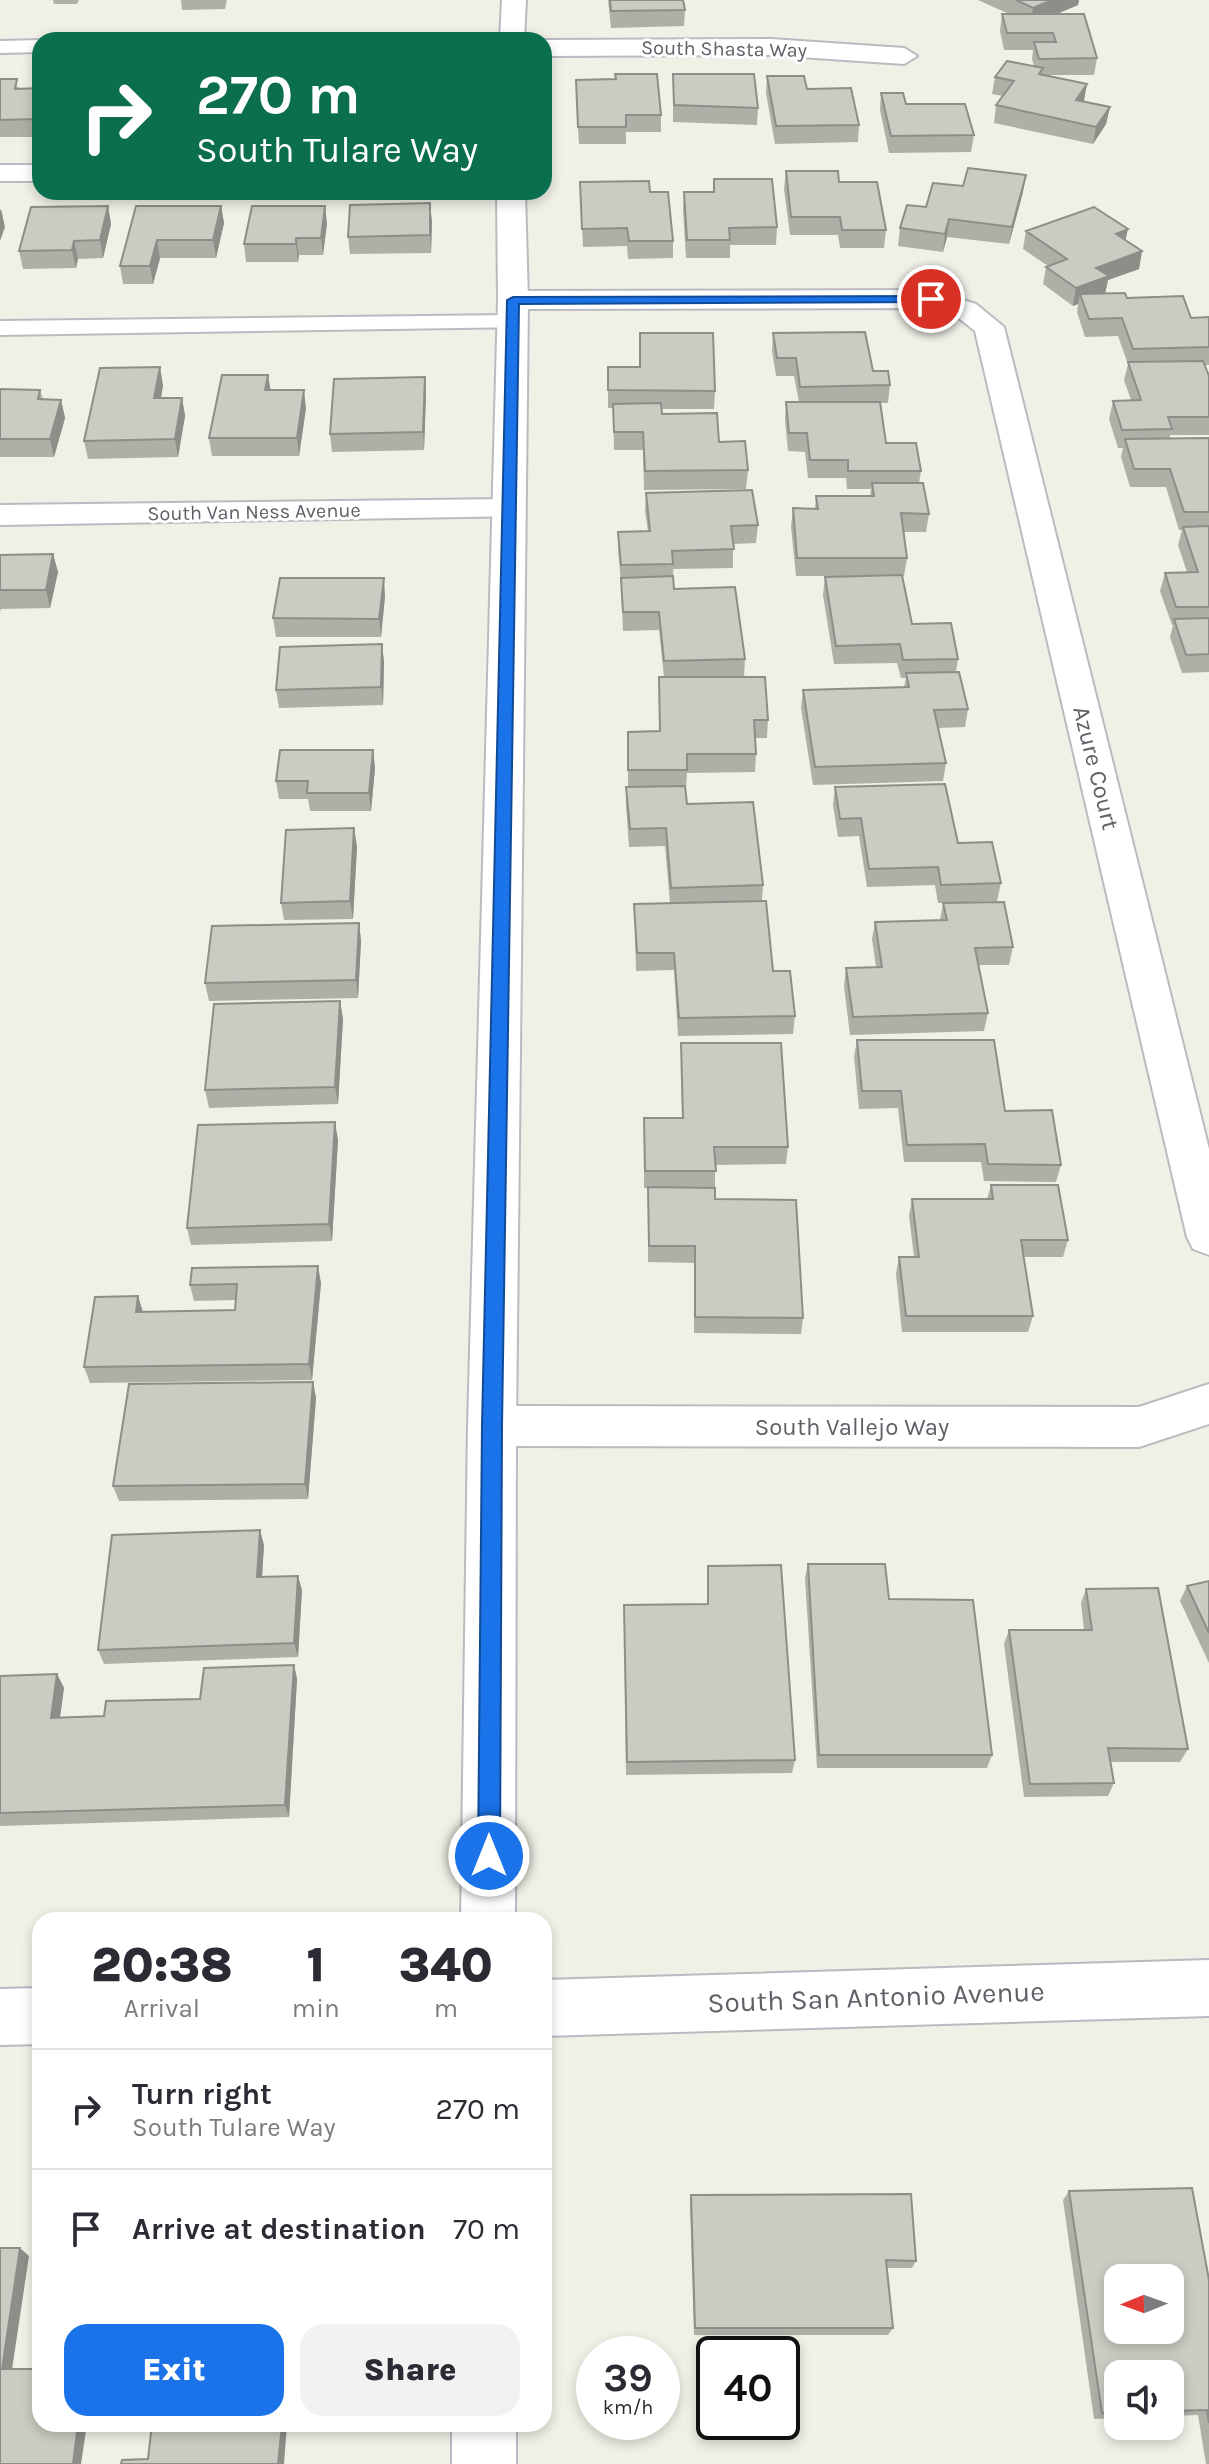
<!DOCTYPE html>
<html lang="en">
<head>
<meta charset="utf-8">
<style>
  body { margin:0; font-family:Karla,sans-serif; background:#f2f2f3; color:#2b2b33; height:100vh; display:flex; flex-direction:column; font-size:30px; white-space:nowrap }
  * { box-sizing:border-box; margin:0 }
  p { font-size:26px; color:#7c7c81 }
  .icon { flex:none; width:44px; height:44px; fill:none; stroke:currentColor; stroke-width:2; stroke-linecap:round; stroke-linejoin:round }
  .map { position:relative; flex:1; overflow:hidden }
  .drawer { position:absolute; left:32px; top:1912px; width:520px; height:520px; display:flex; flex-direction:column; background:#fff; border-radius:24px; box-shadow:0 4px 12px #0003 }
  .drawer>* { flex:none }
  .top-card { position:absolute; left:32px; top:32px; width:520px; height:168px; border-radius:24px; box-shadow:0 4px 12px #0003; background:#0b6e4f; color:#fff; overflow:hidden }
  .needle { width:52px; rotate:269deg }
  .controls { position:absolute; left:1104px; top:2264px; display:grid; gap:16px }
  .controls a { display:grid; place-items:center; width:80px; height:80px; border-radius:16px; background:#fff; box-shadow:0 4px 12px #0003; font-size:40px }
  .speed { position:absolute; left:576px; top:2336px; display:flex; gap:16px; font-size:40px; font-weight:700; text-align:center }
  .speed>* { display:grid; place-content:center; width:104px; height:104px; border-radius:50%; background:#fff; box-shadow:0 4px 12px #0003; line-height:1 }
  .speed small { font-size:20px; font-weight:400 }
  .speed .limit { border:4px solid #111; border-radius:12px; background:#fff; color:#111 }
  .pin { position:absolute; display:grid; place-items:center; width:68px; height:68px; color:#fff; margin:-34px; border:4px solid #fff; border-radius:50%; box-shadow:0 2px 8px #0007 }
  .me { position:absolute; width:88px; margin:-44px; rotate:0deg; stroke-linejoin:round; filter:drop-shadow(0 0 6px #0008) }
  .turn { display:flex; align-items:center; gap:28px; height:168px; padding:0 32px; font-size:36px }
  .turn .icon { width:104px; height:104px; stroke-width:2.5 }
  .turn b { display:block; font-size:56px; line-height:68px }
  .eta { display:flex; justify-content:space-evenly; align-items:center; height:136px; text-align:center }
  .eta b { font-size:48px; font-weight:800; line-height:56px }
  .primary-button { display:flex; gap:16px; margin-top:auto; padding:16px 32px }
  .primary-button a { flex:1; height:92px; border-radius:24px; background:#1a73e8; color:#fff; font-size:32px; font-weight:800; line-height:92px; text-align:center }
  .primary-button a+a { background:#f2f2f3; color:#2b2b33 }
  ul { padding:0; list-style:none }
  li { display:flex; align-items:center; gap:24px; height:120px; padding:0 32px; border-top:2px solid #e1e1e2 }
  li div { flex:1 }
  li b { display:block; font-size:30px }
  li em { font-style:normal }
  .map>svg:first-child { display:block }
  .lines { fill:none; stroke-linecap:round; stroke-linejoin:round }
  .service-casing { stroke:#b9bbc0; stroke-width:4 }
  .minor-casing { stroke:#b9bbc0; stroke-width:4 }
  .tertiary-casing { stroke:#b9bbc0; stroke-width:4 }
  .secondary-casing { stroke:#b8bac0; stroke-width:4 }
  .service { fill:#fff; fill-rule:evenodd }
  .minor { fill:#fff; fill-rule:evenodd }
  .tertiary { fill:#fff; fill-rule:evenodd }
  .secondary { fill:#fff; fill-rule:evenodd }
  .wall { fill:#afafa8 }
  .shaded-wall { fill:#8e8e88 }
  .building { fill:#cbcbc3; stroke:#8e8e88; stroke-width:2; fill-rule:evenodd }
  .route { fill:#1a73e8; stroke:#114b97; stroke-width:2 }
  .labels { text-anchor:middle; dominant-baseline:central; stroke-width:6; stroke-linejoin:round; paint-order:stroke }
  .far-street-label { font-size:20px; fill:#5e6167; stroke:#fff }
  .street-label { font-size:24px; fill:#5e6167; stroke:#fff }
  .near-street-label { font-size:28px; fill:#5e6167; stroke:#fff }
</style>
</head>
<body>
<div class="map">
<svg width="1209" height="2464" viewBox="0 0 1209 2464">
  <rect width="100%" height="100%" fill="#f0f0e7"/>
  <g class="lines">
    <!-- service casing -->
    <g class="service-casing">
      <path id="service" d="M40,40v12l-40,1v-12z
        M512,315l11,7 -3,5 -520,8v-14z"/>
    </g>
    <!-- minor casing -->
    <g class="minor-casing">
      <path id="minor" d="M771,39l133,9 13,8 -13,8 -133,-9 -227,1v-16z
        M0,165h40v16h-40z
        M931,290l45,14 28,23 205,822v106l-16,-6 -6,-12 -212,-906 -19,-15 -27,-8 -416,1 -10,-3 -5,-6 5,-6 10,-3z
        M508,499l11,3 5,7 -5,7 -519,9v-20z
        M1209,1384v40l-70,23 -647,-1 -17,-6 -7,-14 7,-14 17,-6 647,1z"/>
    </g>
    <!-- tertiary casing -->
    <g class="tertiary-casing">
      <path id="tertiary" d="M502,0h24l-2,40h-24z
        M497,192h28l3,108 -12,1126 -1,494h-54l7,-494 30,-1126z
        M452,2424h64v40h-64z"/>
    </g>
    <!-- secondary casing -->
    <g class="secondary-casing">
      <path id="secondary" d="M1209,1960v56l-665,20v-56z
        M40,1988v56l-40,1v-56z"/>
    </g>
    <!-- service -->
    <use href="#service" class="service"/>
    <!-- minor -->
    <use href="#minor" class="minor"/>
    <!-- tertiary -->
    <use href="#tertiary" class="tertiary"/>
    <!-- secondary -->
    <use href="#secondary" class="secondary"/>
  </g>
  <!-- wall -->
  <path class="wall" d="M53,0h26l-2,4h-23z
    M181,0h46l-2,9 -43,1z
    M608,0h75l2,10 -1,16 -73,2z
    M978,0h101l-1,5 -22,9 41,44 -3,17h-49l39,27 26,5 -4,17 -13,20 -99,-21 2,-18 7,-9 -11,-2 3,-17 39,-11 -2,-7 1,-9h-29l-4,-19 2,-17h7z
    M673,74l85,34 -1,17 -84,-3z
    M767,76l40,13 52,36 -1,17 -83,2 -9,-51z
    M0,79l20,9h20v41l-2,8h-38z
    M881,93l93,42 -3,17 -82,1 -9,-43z
    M576,97l85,18v17h-35v12h-47z
    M786,171l53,11 47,48 -2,18h-44l-2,-13h-48l-6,-46z
    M714,179l63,48 -1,18h-46v13h-44l-3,-48 1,-18h29z
    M580,182l70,10 23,49v17l-45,1 -1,-13 -44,1z
    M1023,192l-14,52 -62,-7 -4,15 -45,-6 2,-18 26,-21z
    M108,206l3,18 -8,34 -25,1 -2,9 -53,1 -4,-18z
    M136,206h85l3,17 -8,35h-56l-7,26h-30l-3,-18z
    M432,221l-1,32 -81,1 -2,-17z
    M327,223l-4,32h-24l-1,7h-52l-2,-18z
    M1026,231l100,9 16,11 -3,18 -31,11 -3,13 22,5 64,20 18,-1v48h-4l4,11v59h-39v3h39v234l-27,1 -12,-36 3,-12h-1l-12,-34 5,-18 22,-1 -9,-27 4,-15h-3l-13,-43h-36l-9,-30 2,-9h-5l-9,-29 4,-18 18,-1 -7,-20 4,-16 -10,-28 -33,1 -8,-25 1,-8 -5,2 -30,-22 3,-17 2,-1 -25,-17z
    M773,333l100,38 17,14 -2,18h-7l5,40 35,28 -2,12 10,31 -3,18h-23l4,26 -3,18h-2l10,48 46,35 -2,13 12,37 -3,18 -27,1 8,35 -3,18 -130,4 -12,-77 2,-18 101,-3 2,-9h-5l-4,-15 -63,1 -11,-69 2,-18 9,-1h-38l-5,-49 2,-19 22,1 1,-13h54l1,-7h-24l-1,-11h-38l-3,-26 -17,-1 -3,-31 1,-18h13l-5,-26h-18l-4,-25z
    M608,367h32l75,24 -1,18h-52v5l57,28 29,28 -2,19 -102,1 -1,-40h-29l-1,-42h-5z
    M268,375l2,15 36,18 -7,48h-87l-3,-18z
    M425,377l1,18 -2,55 -92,2 -2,-18z
    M163,385l-2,13h21l3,18 -7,41 -90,2 -4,-18z
    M0,389l40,1 3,9 18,1 4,18 -11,39h-54z
    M646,493l112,32 -2,18 -23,1v24l-60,1 1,20 71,70 -1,18 24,43 -1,18h-12l1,16 -1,18 -68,1 -1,15 1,16 76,81 -1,16 11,70 22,45 -2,18 -115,2 -4,-66 -38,1 -2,-67 36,-1 -5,-57 -36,1 -3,-42v-18h2v-55h31v-55h5l-5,-47 -36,1 -2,-47 -3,-34v-18l30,-1 -3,-20z
    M53,554l5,18 -8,36 -49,1 -1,3v-57z
    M385,596l-4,41h-105l-3,-19z
    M382,644l2,18 -1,43 -104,3 -3,-18z
    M373,750l2,18 -4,43h-61l-2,-12h-29l-3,-18z
    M835,787l123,56 43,40 -4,18 -59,2 -3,-18 -68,2 -8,-51 -21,1 -5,-32z
    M357,846l-4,73 -69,1 -3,-17z
    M943,903l70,44 -4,18h-31l10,48 -4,18 -134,4 -6,-49 2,-18 30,-1 -4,-28 3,-17 65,-2z
    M359,923l2,18 -3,57 -149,3 -4,-18z
    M340,1001l3,18 -5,85 -129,4 -4,-18z
    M857,1040l148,71 56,54 -5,17 -72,-1 -3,-19h-77l-6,-54 -39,1 -5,-52z
    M681,1043l107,104 -2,17 -71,1v34l88,119 -2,16 -107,-1v-70l-46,-1v-74h-4v-70h38z
    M338,1140l-6,101 -141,4 -4,-17z
    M991,1185l77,55 -5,17h-40l10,59 -5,16h-126l-6,-58 3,-17h15l-5,-41 3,-17h75z
    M321,1283l-9,97 -222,3 -6,-16 54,-71 5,16 92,-2 1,-10 -42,1 -4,-16z
    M313,1382l3,16 -8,101 -189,2 -6,-15z
    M264,1545l-2,32 40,13 -4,67 -194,7 -6,-14z
    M808,1564l81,35 103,156 -5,13h-170l-12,-190z
    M708,1566l87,194 -3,13 -166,2 -2,-155 83,-16z
    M1209,1581v82l-29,-62 7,-15z
    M1086,1589l102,160 -8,13h-69l3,21 -6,13 -84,1 -20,-153 5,-14h75l-3,-27z
    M294,1665l3,14 -8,138 -289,9v-150l57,-2 7,14 -4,29 44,-1 96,-17z
    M1069,2191l140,89v184h-3l-8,-49 -28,1v-42h-52v44l-24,1 -31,-219z
    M691,2195l225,66 -4,7h-25l6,60 -5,7h-194l-4,-131z"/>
  <!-- shaded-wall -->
  <path class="shaded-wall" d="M1052,0h27l-1,5 -47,20 2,-17z
    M1087,84l-3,17 -8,-1z
    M40,97v32l-2,8 -4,-18z
    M1110,107l-4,17 -13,20 3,-17z
    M1026,175l-3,17 -14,52 3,-17z
    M430,203l2,18 -1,32 -1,-18z
    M108,206l3,18 -8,34 -3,-18z
    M221,206l3,17 -8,35 -3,-18z
    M325,206l2,17 -4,32 -2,-17z
    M1,209l4,18 -5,14v-30z
    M949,219l-2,18 -4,15 2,-18z
    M1128,229l-4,18 -8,-13z
    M296,238l3,17 -1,7 -2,-18z
    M157,240l3,18 -7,26 -3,-18z
    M74,241l4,18 -2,9 -4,-18z
    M1142,251l-3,18 -31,11 -3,14h-25l-2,10 -5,2 3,-18 20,-20z
    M160,367l3,18 -5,31 -4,-18z
    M268,375l3,18 -6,-3z
    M425,377l1,18 -2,55 -1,-18z
    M304,390l2,18 -7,48 -2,-18z
    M182,398l3,18 -7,41 -3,-18z
    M61,400l4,18 -11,39 -4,-18z
    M53,554l5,18 -8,36 -4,-18z
    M384,578l1,18 -4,41 -2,-18z
    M382,644l2,18 -1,43 -2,-18z
    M373,750l2,18 -4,43 -2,-18z
    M354,828l3,18 -4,73 -3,-18z
    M359,923l2,18 -3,57 -2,-18z
    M340,1001l3,18 -5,85 -3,-17z
    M335,1122l3,18 -6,101 -3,-17z
    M318,1266l3,17 -9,97 -3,-16z
    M138,1296l5,17 -7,-1z
    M313,1382l3,16 -8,101 -3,-15z
    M260,1530l4,15 -3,47 -4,-15z
    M298,1576l4,14 -4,67 -4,-14z
    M294,1665l3,14 -8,138 -4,-12z
    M57,1674l7,14 -6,43 -7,-13z
    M20,2248l9,8 -18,120 -9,-7z
    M78,2424h9l-6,40h-8z
    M282,2424h5l-3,40h-6z"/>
  <!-- building -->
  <path class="building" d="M610,0h73l2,10 -74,1z
    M1016,0h36l-19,8z
    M1002,14h82l13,44 -58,1 -5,-17h22l-3,-9h-46z
    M1007,61l36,7 -4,6 48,10 -11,16 34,7 -14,20 -100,-22 18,-24 -19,-4z
    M615,74h42l4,41h-35v12h-48l-2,-47 40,-1z
    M673,74h81l4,34 -84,-3z
    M767,76h37l3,13 44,-1 8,37 -83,1z
    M0,79h17l-2,10 25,-1v9l-6,22 -34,1z
    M881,93h22l3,11h59l9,31 -83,1z
    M968,168l58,7 -14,52 -63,-8 -4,15 -45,-6 7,-23 19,2 7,-24 30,3z
    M786,171h52l1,11h38l9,48h-44l-2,-13h-49z
    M714,179h58l5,48 -48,1 1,12h-43l-3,-48h30z
    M649,181l1,11h18l5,49h-44l-2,-13 -45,1 -2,-47z
    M430,203v32l-82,2 2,-32z
    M108,206l-8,34 -26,1 -2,9 -53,1 12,-44z
    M136,206h85l-8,34h-56l-7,26h-30z
    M252,206h73l-4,32h-25v6h-52z
    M1094,207l34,22 -12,5 26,17 -46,17 13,8 -33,12 -30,-21 21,-8 -41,-28z
    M1125,293l2,5 56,-2 8,22 18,-1v30l-76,2 -11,-31 -33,1 -9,-25z
    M865,332l8,39h15l2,14 -90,2 -4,-29h-19l-4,-25z
    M640,333h73l2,58 -107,-1v-23h32z
    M1203,361l6,15v41h-41l4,12 -50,1 -9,-29 28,-1 -13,-38z
    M160,367l-6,31h28l-7,41 -91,2 16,-73z
    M222,375h46l-3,15h39l-7,48h-88z
    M425,377l-2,55 -93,2 4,-55z
    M0,389l40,1 -2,9 23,1 -11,39h-50z
    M786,402h94l6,41h30l5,28h-73v-11h-38l-3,-27h-18z
    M661,403l1,11 55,-1 2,29 26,-1 3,29 -103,1 -2,-39h-29l-1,-28z
    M1209,438v74h-25l-14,-43h-36l-9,-30z
    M872,483h51l6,31 -28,-1 6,45h-110l-4,-50 25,1 -2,-13h58z
    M752,490l6,35 -27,1 3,23 -62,2 1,13 -52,1 -3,-33 32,-1 -4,-38z
    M1209,526v81h-33l-11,-34 33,-1 -15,-45z
    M53,554l-7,36h-46v-35z
    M902,575l10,49 39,-1 7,36 -55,1 -3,-16 -64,2 -11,-69z
    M673,576l1,13 61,-2 10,72 -81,2 -5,-49h-36l-2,-34z
    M280,578h104l-5,41 -106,-1z
    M1209,618v36l-23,1 -12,-36z
    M382,644l-1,43 -105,3 4,-43z
    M959,672l9,37 -34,1 12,53 -131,4 -12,-77 106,-3 -3,-14z
    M659,677h106l3,43h-14l2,34h-69v16h-59v-38l32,-1z
    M280,750h93l-4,43h-62l1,-12h-32z
    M945,784l13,59 34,-1 9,41 -60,2 -3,-18 -69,2 -8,-51 -21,1 -5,-32z
    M685,786l2,18 66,-2 10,83 -92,3 -5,-60 -36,1 -4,-42z
    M354,828l-4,73 -69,2 5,-73z
    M766,901l7,70h17l5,45 -116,2 -5,-65h-37l-3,-49z
    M1004,902l9,45 -38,1 13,65 -135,4 -7,-49 36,-1 -7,-45 72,-2 -4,-17z
    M359,923l-3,57 -151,3 7,-57z
    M340,1001l-5,86 -130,3 9,-86z
    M857,1040h137l11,71 47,-1 9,55 -73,-1 -3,-20 -78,1 -6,-54h-39z
    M681,1043h100l7,104h-74l2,24h-71l-1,-53h39z
    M335,1122l-6,102 -142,4 11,-103z
    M991,1185h67l10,55h-47l12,76h-127l-7,-59h20l-7,-58h81z
    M648,1187l67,1v11l81,1 7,118 -108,-1v-71h-46z
    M318,1266l-9,98 -225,3 11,-70 43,-1 -2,16 99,-2 2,-26 -47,1 2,-17z
    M313,1382l-8,102 -192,2 16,-102z
    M260,1530l-3,47 41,-1 -4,67 -196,7 14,-115z
    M808,1564h77l4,35 84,1 19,155h-173z
    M781,1565l14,195 -168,2 -3,-157 84,-1v-38z
    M1209,1581v52l-22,-47z
    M1158,1588l30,161 -80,-1 6,35 -84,1 -21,-154h83l-6,-41z
    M294,1665l-9,140 -285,8v-137l57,-2 -6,44 53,-2 2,-15 94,-2 4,-31z
    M1192,2188l17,92v143l-2,-13 -37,1v-37h-52v38l-16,1 -33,-222zM1118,2278h52v52h-52z
    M911,2194l5,67 -30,-1 7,68h-198l-4,-133z
    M0,2248h20l-18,121h38v55h38l-5,40h-73z
    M152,2424h130l-4,40h-157l1,-4 26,-1z"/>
  <!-- route -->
  <path class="route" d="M931,296l4,1v5l-416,2 -17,1122 -2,430 -3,7 -8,4 -8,-4 -3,-7 4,-430 25,-1126 6,-3z"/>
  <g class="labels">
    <!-- far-street labels -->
    <g class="far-street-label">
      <text transform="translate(724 49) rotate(1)">South Shasta Way</text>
      <text transform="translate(254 512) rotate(-1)">South Van Ness Avenue</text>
    </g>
    <!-- street labels -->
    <g class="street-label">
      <text transform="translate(1096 768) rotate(76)">Azure Court</text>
      <text x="852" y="1427">South Vallejo Way</text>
    </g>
    <!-- near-street labels -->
    <g class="near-street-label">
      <text transform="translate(876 1997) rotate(-2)">South San Antonio Avenue</text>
    </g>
  </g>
</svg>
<div class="controls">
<a><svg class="needle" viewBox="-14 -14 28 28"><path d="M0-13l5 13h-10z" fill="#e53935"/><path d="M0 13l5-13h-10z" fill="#7c7c81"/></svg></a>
<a><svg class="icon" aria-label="sound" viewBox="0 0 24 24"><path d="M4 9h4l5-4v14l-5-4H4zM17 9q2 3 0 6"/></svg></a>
</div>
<div class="speed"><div>39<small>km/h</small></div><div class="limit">40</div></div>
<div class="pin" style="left:931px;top:299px;background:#d93025"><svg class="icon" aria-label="arrive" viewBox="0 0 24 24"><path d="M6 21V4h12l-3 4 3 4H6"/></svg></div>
<svg class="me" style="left:489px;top:1856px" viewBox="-20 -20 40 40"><circle r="17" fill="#1a73e8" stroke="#fff" stroke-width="3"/><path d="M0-11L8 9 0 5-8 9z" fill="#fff"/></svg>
<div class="top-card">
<div class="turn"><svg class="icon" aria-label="right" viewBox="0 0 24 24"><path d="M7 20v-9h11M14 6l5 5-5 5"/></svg><div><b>270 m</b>South Tulare Way</div></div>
</div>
<section class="drawer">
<div class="eta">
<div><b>20:38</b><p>Arrival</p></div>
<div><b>1</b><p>min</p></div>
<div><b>340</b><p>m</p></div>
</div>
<ul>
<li><svg class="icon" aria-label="right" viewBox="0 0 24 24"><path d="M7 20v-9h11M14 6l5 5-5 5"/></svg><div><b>Turn right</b><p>South Tulare Way</p></div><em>270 m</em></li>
<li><svg class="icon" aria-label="arrive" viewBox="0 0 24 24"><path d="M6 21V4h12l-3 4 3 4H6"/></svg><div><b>Arrive at destination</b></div><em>70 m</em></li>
</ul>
<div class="primary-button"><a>Exit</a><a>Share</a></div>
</section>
</div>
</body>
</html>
